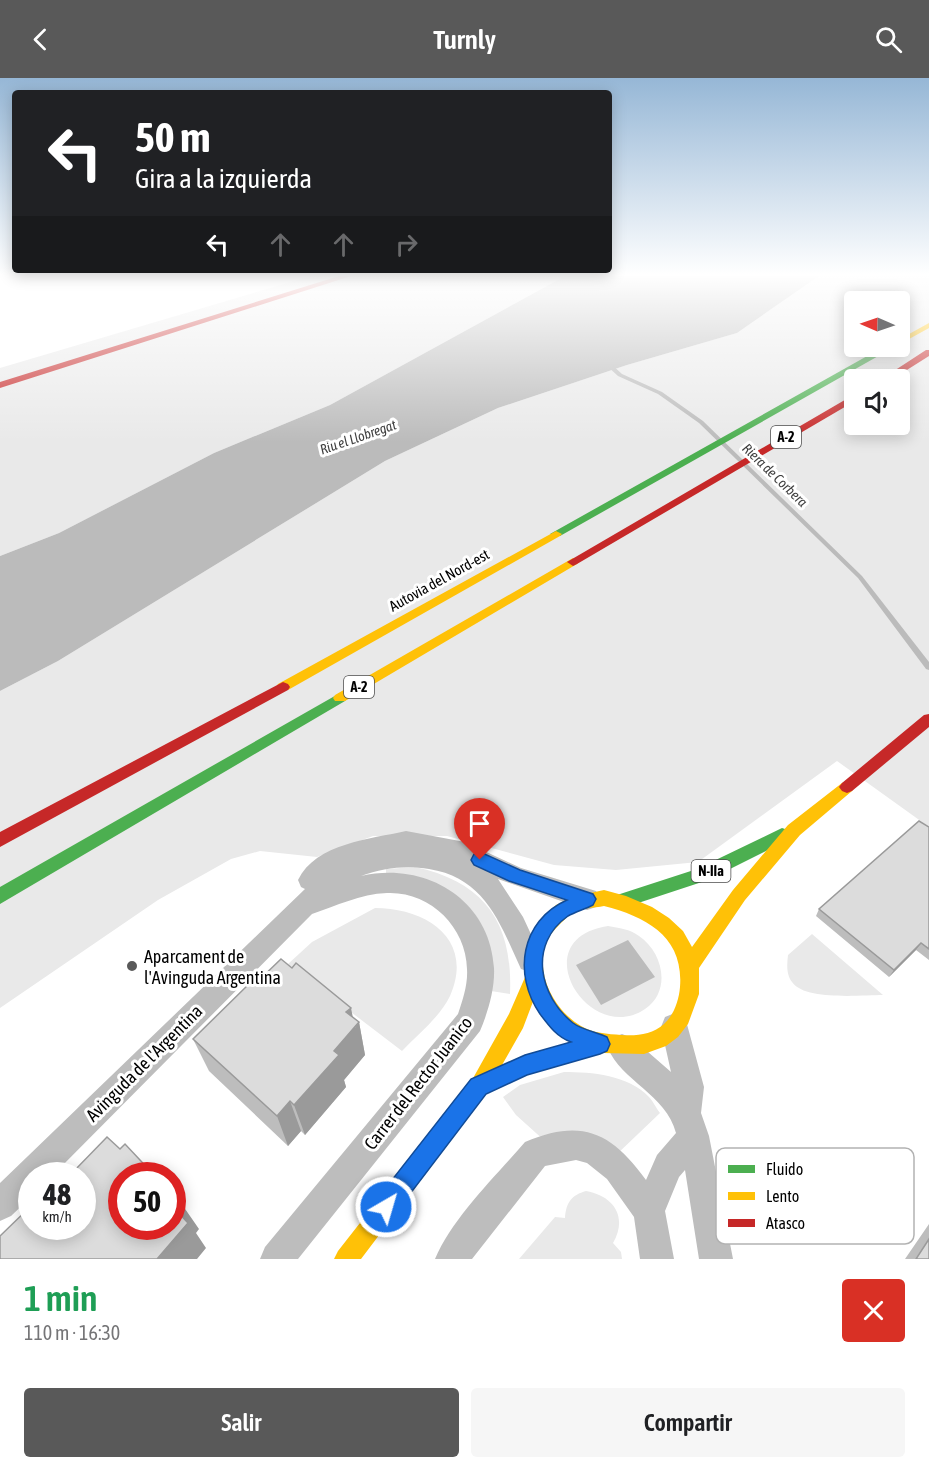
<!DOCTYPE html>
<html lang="es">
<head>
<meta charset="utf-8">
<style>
  body { margin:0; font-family:"Asap Condensed",sans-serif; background:#f6f6f6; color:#202124; height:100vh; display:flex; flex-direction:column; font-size:22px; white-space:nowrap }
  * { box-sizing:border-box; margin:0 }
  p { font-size:20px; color:#757577 }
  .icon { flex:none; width:33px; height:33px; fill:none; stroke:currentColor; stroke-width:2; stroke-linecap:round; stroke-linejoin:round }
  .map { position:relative; height:1181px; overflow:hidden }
  .panel { display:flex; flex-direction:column; background:#fff; flex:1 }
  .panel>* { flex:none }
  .top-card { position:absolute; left:12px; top:12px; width:600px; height:183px; border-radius:6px; box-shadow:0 3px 15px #0003; background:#202124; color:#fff; overflow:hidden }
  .needle { width:39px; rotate:272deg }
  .tools { position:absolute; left:844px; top:213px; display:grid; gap:12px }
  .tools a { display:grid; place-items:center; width:66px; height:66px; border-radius:6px; background:#fff; box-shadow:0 3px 15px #0003; font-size:30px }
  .speed { position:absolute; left:18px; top:1084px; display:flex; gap:12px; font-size:30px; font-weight:700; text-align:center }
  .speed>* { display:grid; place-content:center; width:78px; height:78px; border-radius:50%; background:#fff; box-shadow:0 3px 15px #0003; line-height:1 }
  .speed small { font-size:15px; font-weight:400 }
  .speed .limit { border:9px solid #d22; background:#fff; color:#111 }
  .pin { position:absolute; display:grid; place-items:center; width:51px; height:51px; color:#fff; margin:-62px -26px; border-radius:50% 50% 50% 0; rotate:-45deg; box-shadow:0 0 6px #0007 }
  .pin .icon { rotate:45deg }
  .me { position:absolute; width:66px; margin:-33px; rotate:38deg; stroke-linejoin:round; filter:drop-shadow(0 0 4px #0008) }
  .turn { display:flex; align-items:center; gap:21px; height:126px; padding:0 24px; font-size:27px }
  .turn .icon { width:78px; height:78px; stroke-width:2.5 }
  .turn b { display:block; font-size:42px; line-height:51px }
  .lanes { display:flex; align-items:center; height:57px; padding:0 24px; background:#0003; justify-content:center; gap:30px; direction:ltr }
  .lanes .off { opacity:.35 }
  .round { display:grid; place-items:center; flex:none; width:63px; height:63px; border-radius:6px; background:#f6f6f6 }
  .head { display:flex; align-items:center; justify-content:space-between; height:102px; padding:0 24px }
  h1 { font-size:36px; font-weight:600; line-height:45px; color:#1e9e55 }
  .primary-button { display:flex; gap:12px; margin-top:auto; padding:12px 24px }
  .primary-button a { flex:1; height:69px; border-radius:6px; background:#595959; color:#fff; font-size:24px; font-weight:600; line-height:69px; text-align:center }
  .primary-button a+a { background:#f6f6f6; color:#202124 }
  header { display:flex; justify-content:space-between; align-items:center; height:78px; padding:0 24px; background:#595959; color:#fff; font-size:27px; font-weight:600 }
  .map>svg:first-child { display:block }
  .green { fill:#e9e9e9; fill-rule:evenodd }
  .water { fill:#bbb }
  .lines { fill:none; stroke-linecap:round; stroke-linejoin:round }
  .stream { fill:#bbb; fill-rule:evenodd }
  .street { fill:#bdbdbd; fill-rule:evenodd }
  .fast { fill:#4caf50; fill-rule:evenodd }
  .slow { fill:#ffc107; fill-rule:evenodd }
  .jam { fill:#c62828; fill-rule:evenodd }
  .wall { fill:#bdbdbd }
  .shaded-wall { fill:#9a9a9a }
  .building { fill:#dcdcdc; stroke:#9a9a9a; stroke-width:1.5 }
  .route { fill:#1a73e8; stroke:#114b97; stroke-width:1.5 }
  .poi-dot { fill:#595959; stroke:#fff; stroke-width:2 }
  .labels { text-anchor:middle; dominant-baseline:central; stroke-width:6; stroke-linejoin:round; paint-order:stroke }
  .far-water-label { font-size:14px; font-style:italic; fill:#3f3f3f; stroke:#fff }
  .shield { fill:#fff; stroke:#4c4c4c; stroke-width:1.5 }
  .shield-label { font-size:14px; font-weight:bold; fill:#000 }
  .street-label { font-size:15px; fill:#000; stroke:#fff }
  .near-poi-label { font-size:18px; fill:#000; stroke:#fff; text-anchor:start }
  .near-street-label { font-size:18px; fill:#000; stroke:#fff }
  .key { fill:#fff; stroke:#b2b2b2; stroke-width:1.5 }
  .key-label { font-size:16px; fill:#000 }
</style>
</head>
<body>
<header><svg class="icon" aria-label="back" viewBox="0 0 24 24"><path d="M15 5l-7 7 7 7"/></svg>Turnly<svg class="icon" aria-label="search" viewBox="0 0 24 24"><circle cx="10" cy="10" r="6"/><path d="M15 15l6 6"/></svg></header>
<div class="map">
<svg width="929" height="1181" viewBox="0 0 929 1181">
  <rect width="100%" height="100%" fill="#fff"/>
  <!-- green -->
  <path class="green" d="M311,198h254l-235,129 -116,48 -155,80 -59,23v-188z
    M819,198h110v551l-92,-66 -139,101 -82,8 -62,-5 -107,-29h-74l-56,21 -57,-6 -29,8 -73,41 -158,108v-317l58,-30 327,-200 113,-53 129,-43 110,-32zM855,224h45v44h-45zM855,302h45v44h-45z
    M415,789c70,15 98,56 95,127l-19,-3c10,-71 -35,-115 -105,-118v-4z
    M375,830c51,0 100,31 75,88 -10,21 -32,38 -48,55l-114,-87 24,-22z
    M608,848c11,2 22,3 31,10 24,16 33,55 6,73 -56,38 -123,-70 -37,-83z
    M812,856l71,61c-22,0 -78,6 -91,-13 -6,-8 -5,-18 -4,-27z
    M564,994c28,0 64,3 85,25 4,4 7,11 11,16l-45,43 -69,-14 -30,-27 -13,-18 17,-12z
    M586,1113c28,5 42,26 27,52l8,9 1,7h-103l36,-42 10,1c1,-16 7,-23 21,-27z"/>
  <!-- water -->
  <path class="water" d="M565,198h254l-82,57 -110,32 -129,43 -113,53 -327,200 -58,30v-135l59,-23 155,-80 116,-48z
    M628,862l27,37 -54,28 -25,-40z"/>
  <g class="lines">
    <!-- stream -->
    <path class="stream" d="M606,285h4l12,11 40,18 41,29 159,155 67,86v8l-3,-1 -68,-91 -159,-155 -41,-29 -40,-18 -12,-11z"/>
    <!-- street -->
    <path class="street" d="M406,753l59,11 56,26 75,23 4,8 -4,8 -9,3 -89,-31 25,38 20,43 -4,9 -9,3 -9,-3c-21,-46 -36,-91 -92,-100 -23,-4 -46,-1 -68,7 63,-15 129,22 133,92 1,21 -6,44 -14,63l-182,228h-38l5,-12 193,-233c5,-15 10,-30 9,-45 -1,-43 -38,-78 -80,-76 -27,1 -51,13 -75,21l-260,262h-20v20l-21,20 -11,5v-38l305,-294 -4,-2 -3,-7c18,-37 73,-41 108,-49z
      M675,935l10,4 19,70 -3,26 8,23 24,123h-34l-14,-89 -6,7 -14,34 9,48h-34l-6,-42 -27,-38 -20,-16 -11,-3 -31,6 -73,93h-37c18,-42 60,-82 90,-117 57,-24 86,-10 121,38l11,-25 19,-22c-10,-39 -55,-52 -68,-85l4,-10 10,-4 10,4 39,34 -10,-45 4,-10z"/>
    <!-- fast -->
    <path class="fast" d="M885,268h11l-336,190h-8l-2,-2z
      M340,615l7,5 -2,3 -345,203v-17z
      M782,750l6,2 2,5 -2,5 -80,40 -85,28 -6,-3 -3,-5 3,-5 80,-26z"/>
    <!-- slow -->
    <path class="slow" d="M929,245v5l-29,16v-5z
      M556,453l6,3 -2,2 -272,154h-10l-2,-3 2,-3z
      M573,480l6,4 -2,2 -232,137h-10l-2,-3 2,-3z
      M847,703l5,2 3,4 -3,4 -52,44 -55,65 -46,68v26l-11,30 -10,13 -12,9 -22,8 -41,-1 -76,21 -41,20 -125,165h-27l4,-8 134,-171 37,-66 17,-39 -1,-16 5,-21 7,-14 19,-19 16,-8 32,-7 22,6 26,11 17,11 14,13 9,16 41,-57 55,-65 54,-42zM604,828c43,11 80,31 76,81 -1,13 -6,28 -16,37 -12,11 -28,12 -43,11 -13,-1 -29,-2 -40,-9 -27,-16 -46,-52 -35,-83 3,-8 10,-15 16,-21 4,-3 7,-8 11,-10 8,-4 21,-4 31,-6zM534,921l15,25 22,18 -46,13 -23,10 21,-37z"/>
    <!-- jam -->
    <path class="jam" d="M339,198h12l-351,112v-6z
      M926,272h3v6l-38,24h-11z
      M855,316v7l-278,163 -4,2 -6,-4z
      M283,604l5,2 2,3 -2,3 -288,157v-15z
      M929,636v13l-77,64 -5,2 -5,-2 -3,-4 3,-4 82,-68z"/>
  </g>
  <!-- wall -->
  <path class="wall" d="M929,749v133l-13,-10 -27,27 -73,-61 3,-7z
    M292,890l67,54 6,33 -21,25 2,7 -41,48 -4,-4 -13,15 -79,-75 -16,-32 62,-55z
    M929,1146v35h-24z"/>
  <!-- shaded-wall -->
  <path class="shaded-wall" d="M921,865l-5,7 -27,27 5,-7z
    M351,930l4,20 4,-6 6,33 -21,25 2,7 -41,48 -11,-30 40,-54 12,-39z
    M290,1023l11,30 -13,15 -11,-30z
    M181,1125l18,26 -3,4 10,15 -9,11h-40l18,-50z"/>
  <!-- building -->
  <path class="building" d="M919,743l10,6v122l-8,-6 -27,27 -75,-61z
    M281,881l11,9 4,-5 55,45 -5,4 13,10 -25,29 5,4 -45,50 -4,-4 -13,15 -84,-77 59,-58 3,3z
    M107,1059l13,12 5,-5 30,32h-33v51h50v-33l9,9 -6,6 13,14 -31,36h-157v-23l32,-31v22h50v-51h-21l9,-9 4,4z
    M929,1161v20h-13z"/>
  <!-- sky -->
  <linearGradient id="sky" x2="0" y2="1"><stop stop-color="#96b7d6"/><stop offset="0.54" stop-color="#fff"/><stop offset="1" stop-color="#fff" stop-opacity="0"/></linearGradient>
  <rect width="929" height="364" fill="url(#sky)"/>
  <!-- route -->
  <path class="route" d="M480,774l40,18 73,24 3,5 -3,6c-8,4 -18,7 -25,11 -40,28 -29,80 5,107 9,7 24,9 34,14l3,7 -3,7 -7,3 -73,21 -41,19 -92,121 -8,4 -9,-4 -3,-8 3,-8 94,-120 54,-24 46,-13c-14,-5 -22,-16 -31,-28 -27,-39 -20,-93 27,-114l-58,-19 -35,-16 -3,-5 3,-6z"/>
  <!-- markers -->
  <circle class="poi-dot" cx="132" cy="888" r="6"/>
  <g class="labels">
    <!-- far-water labels -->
    <g class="far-water-label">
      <text transform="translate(358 359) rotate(-19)">Riu el Llobregat</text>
      <text transform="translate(775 397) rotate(44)">Riera de Corbera</text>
    </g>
    <!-- shield labels -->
    <g class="shield">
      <rect x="771" y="348" width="30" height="22" rx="4.5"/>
      <rect x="344" y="598" width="30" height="22" rx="4.5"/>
      <rect x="691.5" y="782" width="39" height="22" rx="4.5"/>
    </g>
    <g class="shield-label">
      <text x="786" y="359">A-2</text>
      <text x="359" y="609">A-2</text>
      <text x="711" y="793">N-IIa</text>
    </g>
    <!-- street labels -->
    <g class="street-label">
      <text transform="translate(439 502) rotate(-29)">Autovia del Nord-est</text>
    </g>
    <!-- near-poi labels -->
    <g class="near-poi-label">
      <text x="144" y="878">Aparcament de<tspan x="144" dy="21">l'Avinguda Argentina</tspan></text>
    </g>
    <!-- near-street labels -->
    <g class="near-street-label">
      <text transform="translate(144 985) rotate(-45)">Avinguda de l'Argentina</text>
      <text transform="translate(418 1005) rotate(-52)">Carrer del Rector Juanico</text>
    </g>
  </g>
  <!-- legend -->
  <rect x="716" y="1070" width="198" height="96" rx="9" class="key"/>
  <rect x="728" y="1087" width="27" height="8" fill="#4caf50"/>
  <rect x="728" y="1114" width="27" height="8" fill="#ffc107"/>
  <rect x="728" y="1141" width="27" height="8" fill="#c62828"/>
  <g class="key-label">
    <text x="766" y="1097">Fluido</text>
    <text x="766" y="1124">Lento</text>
    <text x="766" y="1151">Atasco</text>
  </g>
</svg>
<div class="tools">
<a><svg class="needle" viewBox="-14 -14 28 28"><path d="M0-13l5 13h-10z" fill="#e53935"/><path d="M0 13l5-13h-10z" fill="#757577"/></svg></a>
<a><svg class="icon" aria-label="sound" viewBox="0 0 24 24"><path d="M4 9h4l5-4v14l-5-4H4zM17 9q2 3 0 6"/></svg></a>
</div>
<div class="speed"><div>48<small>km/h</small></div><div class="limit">50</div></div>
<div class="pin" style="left:480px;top:782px;background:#d93025"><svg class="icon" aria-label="arrive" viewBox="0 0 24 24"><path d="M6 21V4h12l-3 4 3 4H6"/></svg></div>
<svg class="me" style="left:386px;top:1129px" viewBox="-20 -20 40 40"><circle r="17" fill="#1a73e8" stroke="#fff" stroke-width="3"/><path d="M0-11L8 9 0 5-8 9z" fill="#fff"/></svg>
<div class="top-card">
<div class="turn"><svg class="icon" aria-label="left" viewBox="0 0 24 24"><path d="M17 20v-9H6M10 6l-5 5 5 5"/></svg><div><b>50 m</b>Gira a la izquierda</div></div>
<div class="lanes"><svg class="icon" aria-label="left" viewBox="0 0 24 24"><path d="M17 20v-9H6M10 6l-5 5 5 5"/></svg><svg class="icon off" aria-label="ahead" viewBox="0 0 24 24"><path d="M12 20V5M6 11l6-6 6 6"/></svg><svg class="icon off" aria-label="ahead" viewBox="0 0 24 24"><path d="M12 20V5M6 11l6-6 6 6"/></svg><svg class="icon off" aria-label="right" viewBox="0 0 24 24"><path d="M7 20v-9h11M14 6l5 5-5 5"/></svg></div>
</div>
</div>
<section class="panel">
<div class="head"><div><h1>1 min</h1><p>110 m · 16:30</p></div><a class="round" style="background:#d93025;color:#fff"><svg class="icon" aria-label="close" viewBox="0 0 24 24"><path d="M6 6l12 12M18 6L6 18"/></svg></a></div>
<div class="primary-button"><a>Salir</a><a>Compartir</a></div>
</section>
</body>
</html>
